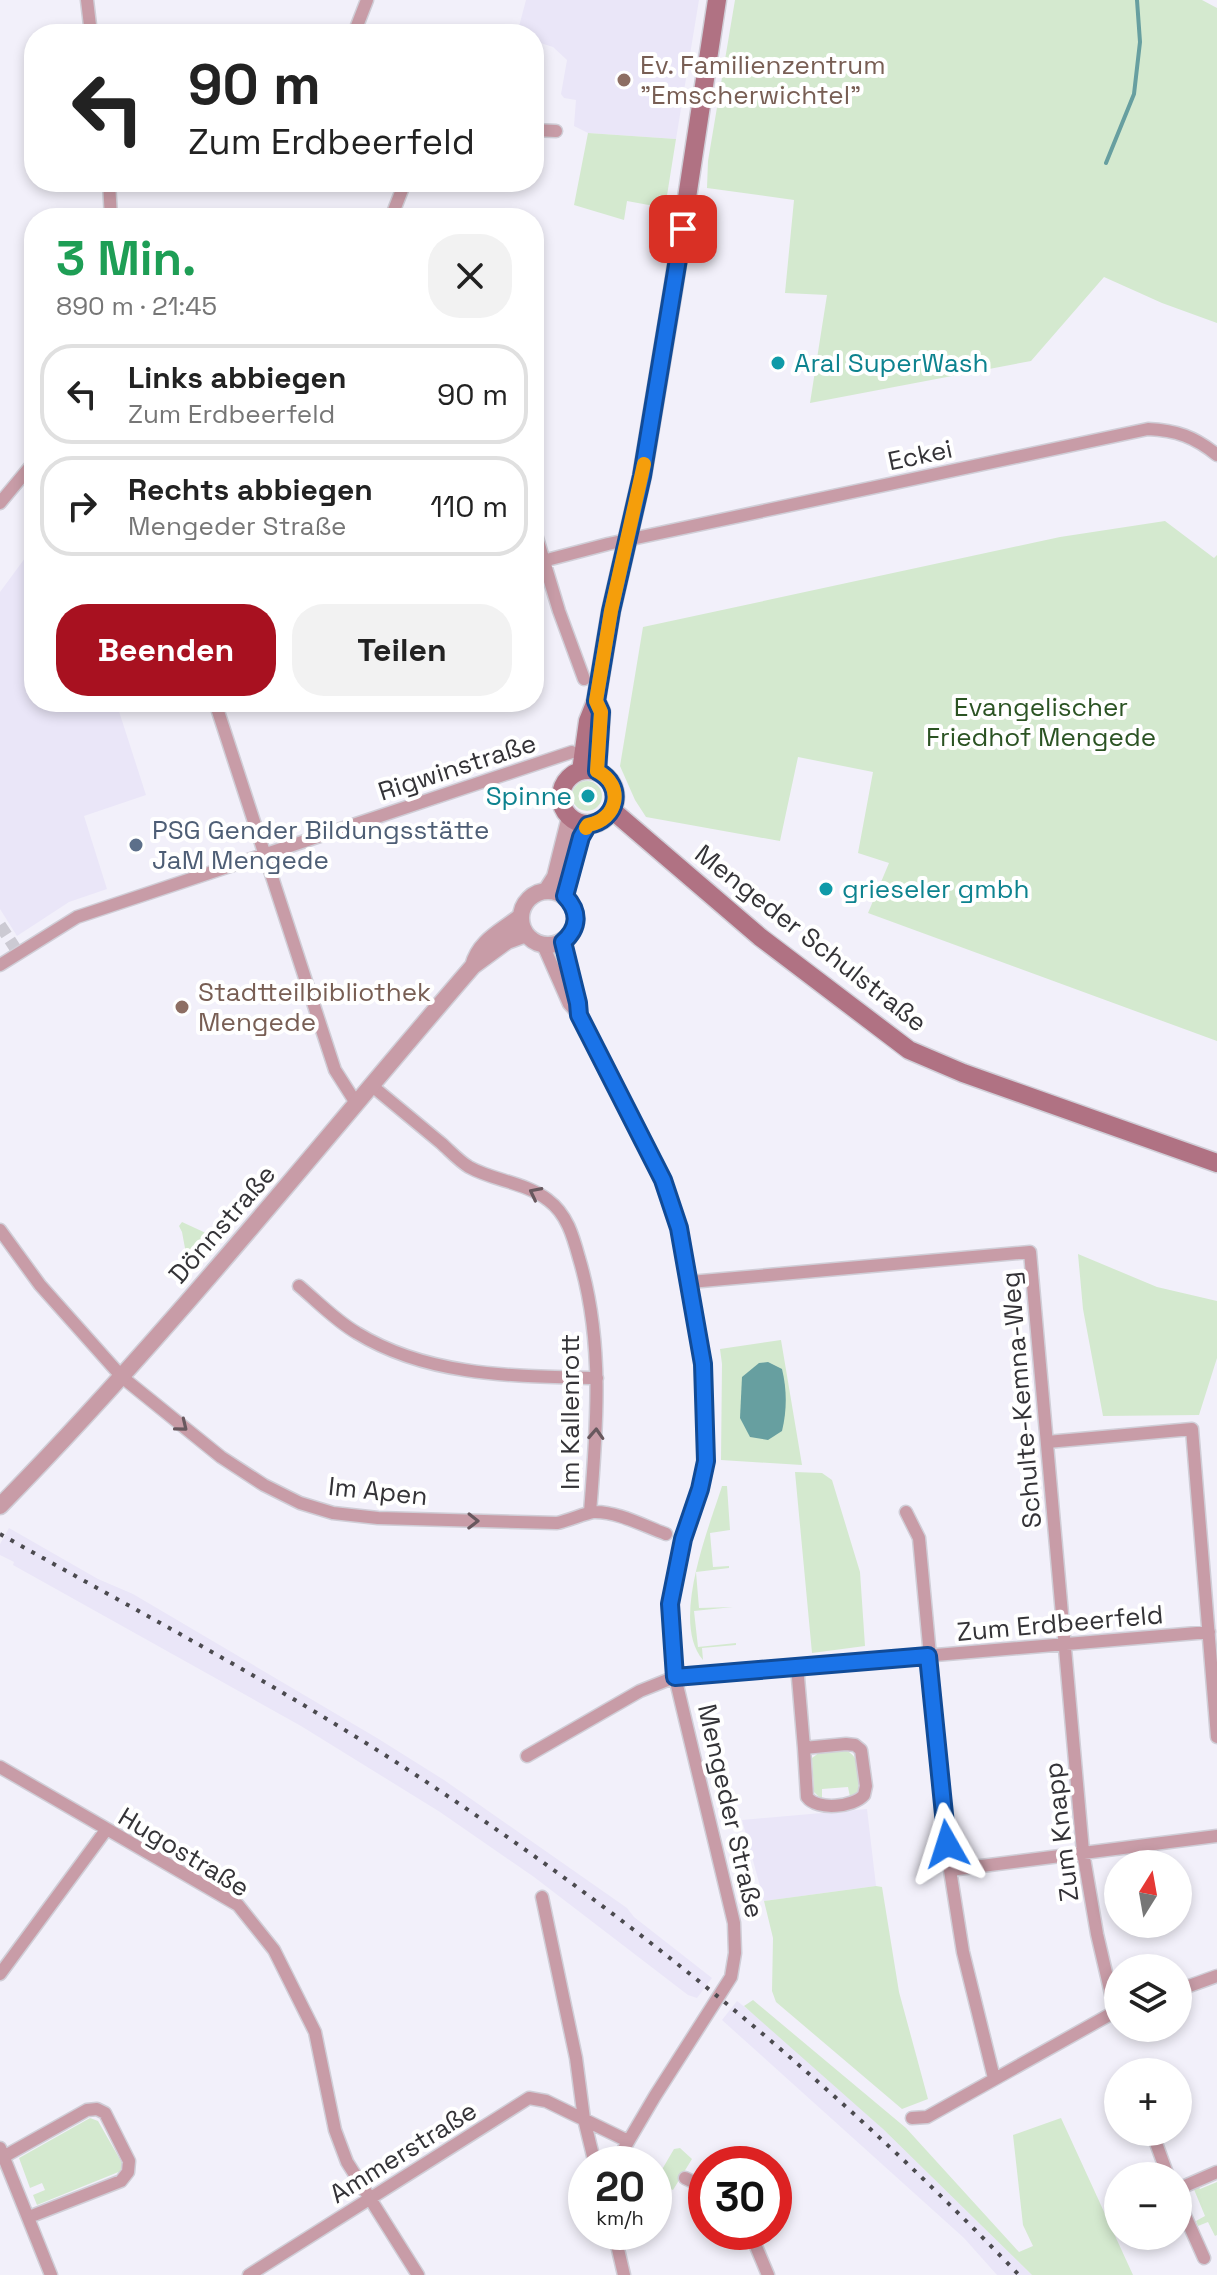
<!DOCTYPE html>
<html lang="de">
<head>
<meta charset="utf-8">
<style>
  body { margin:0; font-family:"Space Grotesk",sans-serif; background:#f2f2f2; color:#222; height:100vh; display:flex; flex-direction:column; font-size:30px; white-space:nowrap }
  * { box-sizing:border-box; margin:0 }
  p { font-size:26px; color:#767676 }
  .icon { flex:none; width:44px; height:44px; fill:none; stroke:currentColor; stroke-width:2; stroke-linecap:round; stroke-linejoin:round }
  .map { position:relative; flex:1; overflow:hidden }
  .panel { position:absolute; left:24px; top:208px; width:520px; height:504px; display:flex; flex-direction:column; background:#fff; border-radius:32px; box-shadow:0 4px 12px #0003 }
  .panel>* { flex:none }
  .top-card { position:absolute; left:24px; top:24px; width:520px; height:168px; border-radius:32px; box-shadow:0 4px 12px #0003; background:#fff; color:#222; overflow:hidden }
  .needle { width:52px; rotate:11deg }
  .tools { position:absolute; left:1104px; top:1850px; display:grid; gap:16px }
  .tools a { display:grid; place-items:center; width:88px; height:88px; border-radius:50%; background:#fff; box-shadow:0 4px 12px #0003; font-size:40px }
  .speed { position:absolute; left:568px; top:2146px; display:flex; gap:16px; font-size:40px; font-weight:700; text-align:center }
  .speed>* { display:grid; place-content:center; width:104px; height:104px; border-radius:50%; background:#fff; box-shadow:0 4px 12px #0003; line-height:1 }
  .speed small { font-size:20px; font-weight:400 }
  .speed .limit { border:12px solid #d22; background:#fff; color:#111 }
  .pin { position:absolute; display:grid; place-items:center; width:68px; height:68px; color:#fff; margin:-34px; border-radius:16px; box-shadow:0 4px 12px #0006 }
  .me { position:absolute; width:88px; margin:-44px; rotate:354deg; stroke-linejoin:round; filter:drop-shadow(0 0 6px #0008) }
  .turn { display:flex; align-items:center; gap:28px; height:168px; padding:0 32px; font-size:36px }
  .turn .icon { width:104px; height:104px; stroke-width:2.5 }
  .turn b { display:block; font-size:56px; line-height:68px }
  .round { display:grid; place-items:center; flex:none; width:84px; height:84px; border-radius:32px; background:#f2f2f2 }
  .summary { display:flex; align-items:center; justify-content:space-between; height:136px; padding:0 32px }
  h1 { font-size:48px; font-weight:700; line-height:60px; color:#1e9e55 }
  .primary-button { display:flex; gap:16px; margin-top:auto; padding:16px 32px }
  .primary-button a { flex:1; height:92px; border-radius:32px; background:#a81120; color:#fff; font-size:32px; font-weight:700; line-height:92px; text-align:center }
  .primary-button a+a { background:#f2f2f2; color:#222 }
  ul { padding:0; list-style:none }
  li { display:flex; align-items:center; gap:24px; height:100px; margin:0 16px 12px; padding:0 16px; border:4px solid #e0e0e0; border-radius:32px }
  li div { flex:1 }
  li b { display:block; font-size:30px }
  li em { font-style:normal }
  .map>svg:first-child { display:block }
  .built { fill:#eae6f8 }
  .green { fill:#d4e9cf }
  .water { fill:#679fa0 }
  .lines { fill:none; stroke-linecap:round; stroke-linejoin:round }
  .stream { stroke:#679fa0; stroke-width:4 }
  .minor-tunnel { stroke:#cccad3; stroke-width:12; stroke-dasharray:12 6; stroke-linecap:butt }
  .minor-casing { stroke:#d0ced7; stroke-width:15 }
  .tertiary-casing { stroke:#d0ced7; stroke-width:19 }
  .secondary-casing { stroke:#d0ced7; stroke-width:21 }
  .minor { stroke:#c89ca7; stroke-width:12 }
  .tertiary { stroke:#c89ca7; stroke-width:16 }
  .secondary { stroke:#b07283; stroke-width:18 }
  .rail { stroke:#4b4a4f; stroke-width:4; stroke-dasharray:4 8; stroke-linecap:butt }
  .oneway { stroke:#68585e }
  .route-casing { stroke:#114b97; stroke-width:20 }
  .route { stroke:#1a73e8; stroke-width:14 }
  .slow { stroke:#f59e0b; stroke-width:14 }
  .education-dot { fill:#8d6e63; stroke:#fff; stroke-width:3 }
  .culture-dot { fill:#0f9aa8; stroke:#fff; stroke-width:3 }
  .service-dot { fill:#5c6f8a; stroke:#fff; stroke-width:3 }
  .labels { text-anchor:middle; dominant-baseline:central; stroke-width:8; stroke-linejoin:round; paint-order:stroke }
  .education-label { font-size:26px; fill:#785e54; stroke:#fff; text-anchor:start }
  .culture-label { font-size:26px; fill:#0d838f; stroke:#fff; text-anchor:start }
  .street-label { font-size:26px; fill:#343337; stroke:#fff }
  .park-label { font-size:26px; fill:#2b5323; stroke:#fff }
  .service-label { font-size:26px; fill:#4e5e75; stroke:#fff; text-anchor:start }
</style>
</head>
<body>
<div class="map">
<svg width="1217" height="2275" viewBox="0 0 1217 2275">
  <rect width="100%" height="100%" fill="#f2f0fa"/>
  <!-- built -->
  <path class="built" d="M526,0h173l-23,139 -88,-6 -14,-7 2,-26 -12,-2 -3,-4 6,-34 -14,-13 -19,-6v-7h-17z
    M28,554l6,5v143h82l30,93 -62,21 23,73 -38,13 -52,34 -17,-27v-317z
    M9,1528l89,51 35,15 244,144 67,42 183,128 7,9 78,61 -15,20 -9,-3 -154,-118 -94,-65 -139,-86 -288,-161 1,-3 -14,-7v-11z
    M867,1809l9,77 -112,15 -22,-81z
    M737,2001l47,37 99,91 149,146h-35l-33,-37 -242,-218z"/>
  <!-- green -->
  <path class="green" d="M735,0h467l15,8v315l-55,-20 -58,-26 -73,84 -221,42 17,-108 -42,-2 9,-93 -87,-12 1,-27z
    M588,133l88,6 -11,69 -38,-7 -3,19 -50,-15z
    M1165,521l49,37 3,-3v486l-349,-128 21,-50 -31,-10 15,-81 -75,-15 -18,84 -134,-24 -11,-17 -15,-34 23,-139 417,-90z
    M572 796a15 15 0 1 1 30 0a15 15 0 1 1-30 0Z
    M182,1222l26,12 -21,25 -5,-27 -3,-6z
    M1078,1254l79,33 60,14v57l-18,57 -96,1 -20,-107z
    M781,1340l21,125 -81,-5 1,-96 -2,-15z
    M795,1472l27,1 10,7 28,92 5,74 -53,7z
    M722,1486h5l3,44 -20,3 3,34 16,-1v2l-33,4 3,36 34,-1 -39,4 4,36 38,-4v2l-34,3 1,12c-33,-38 6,-132 19,-174z
    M844,1750c17,4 17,29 13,43l-7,4 -2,-10 -26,2v11l-8,-8 -2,-34 8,-6z
    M876,1886l6,1 17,105 29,107 -26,10 -126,-107 -4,-11 1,-53 -9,-37z
    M753,2000l153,128 113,124 14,-6 -10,-21 -10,-90 48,-17 72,157h-101l-149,-146 -139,-123z
    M90,2118l8,3 24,42 -1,8 -84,34 -4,-10 12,-5 -3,-7 -12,5 -11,-30z
    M680,2148l12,11 -19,31 -14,-6 -2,-6 17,-29z
    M1217,2182v53l-2,1 -7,-14 -10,4 -2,-5 9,-5 -12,-29 5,-2 2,4z"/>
  <!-- water -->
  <path class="water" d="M768,1362l14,7c5,21 5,41 0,62l-14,9 -18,-3 -10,-19 2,-41 17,-14z"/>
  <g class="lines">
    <!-- stream -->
    <path class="stream" d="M1106,163l28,-69 6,-52 -3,-42"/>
    <!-- minor-tunnel -->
    <path class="minor-tunnel" d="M0,925l19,29"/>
    <!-- minor casing -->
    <g class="minor-casing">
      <path id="minor" d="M87,0l4,34
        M346,34l9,-3 12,-31
        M534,130l22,1
        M109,182l2,36
        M391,218l14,-36
        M0,503l34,-41
        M534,528l25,83 25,68
        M543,561l65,-17 540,-115c28,1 47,8 69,26
        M215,702l120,368 21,33
        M563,942l15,61 1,12
        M543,945l26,59 10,11 84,165 16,48 11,54 13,82 3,97 -6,28 -17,50 -13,65 5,73 59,246 1,30 -4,24 -76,119 -40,68
        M0,965l77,-48 495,-165
        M371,1085c23,19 47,39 70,58 9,8 18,18 28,24 25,14 56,15 79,33 19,14 25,36 31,58 25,83 18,169 11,254
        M0,1230l40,55 82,92 99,80 43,28 36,18 33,10 45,5 179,5c10,-2 29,-10 36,-11 24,-1 51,14 73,22
        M690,1282l340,-30 53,600 14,82 18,77
        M299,1286c19,16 37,35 58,47 72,44 158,43 240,45
        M1047,1442l145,-13 25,308
        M906,1512l13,26 31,332 13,82 31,126
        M797,1666l7,82
        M846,1744l9,1 6,5 5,36 -2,9c-10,12 -47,16 -57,2l-3,-49z
        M527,1756l113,-65 35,-14 534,-45
        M0,1767l238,138 36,45 41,82 20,98 12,32 71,113
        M950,1870l267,-34
        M542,1897l34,161 8,61 11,45
        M0,1974l106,-144
        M1178,1990l39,-14
        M912,2118l15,-1 191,-107
        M1152,2132l16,44
        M0,2148l51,127
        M5,2156l82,-46 10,-1 8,4 24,48 -1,11 -7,9 -92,36
        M685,2178l21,10
        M1178,2189l39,-17
        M1178,2200l26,58
        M614,2232l10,43
        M750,2232l18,43
        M249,2275l280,-177 17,3 82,40"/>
    </g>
    <!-- tertiary casing -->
    <g class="tertiary-casing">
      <path id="tertiary" d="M521 918a27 27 0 1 1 54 0a27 27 0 1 1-54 0Z
        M546,891l9,-14 15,-60
        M565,896l16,-59 7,-12
        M473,966c7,-26 29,-34 48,-50
        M0,1506c168,-171 317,-359 473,-540l34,-25 19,-7"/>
    </g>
    <!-- secondary casing -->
    <g class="secondary-casing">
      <path id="secondary" d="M561 797a27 27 0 1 1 54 0a27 27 0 1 1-54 0Z
        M581,771l7,-50 8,-20 15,-90 31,-135 31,-186 44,-290
        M597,771l4,-59 -2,-5
        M612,810l148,127 149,113 54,23 254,90"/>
    </g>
    <!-- minor -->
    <use href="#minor" class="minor"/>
    <!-- tertiary -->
    <use href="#tertiary" class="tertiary"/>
    <!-- secondary -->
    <use href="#secondary" class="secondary"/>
    <!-- rail -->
    <path class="rail" d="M0,1534c146,82 295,160 434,253 212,141 409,304 585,488"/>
  </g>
  <!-- one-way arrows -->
  <defs><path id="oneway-chevron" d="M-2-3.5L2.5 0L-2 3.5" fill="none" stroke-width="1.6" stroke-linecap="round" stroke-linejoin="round" transform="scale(2)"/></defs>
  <g class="oneway">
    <use href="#oneway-chevron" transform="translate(535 1193) rotate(-153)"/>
    <use href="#oneway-chevron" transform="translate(182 1426) rotate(39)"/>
    <use href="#oneway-chevron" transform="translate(596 1434) rotate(-87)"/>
    <use href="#oneway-chevron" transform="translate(473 1521) rotate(1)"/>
  </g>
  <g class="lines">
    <!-- route casing -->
    <g class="route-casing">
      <path id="route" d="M683,229l-41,247 -31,135 -15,90 5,11 -4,59c28,14 21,49 -9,54l-7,12 -16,59c15,16 14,32 -2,46l15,61 1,12 84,165 16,48 24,136 3,97 -6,28 -17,50 -13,65 5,73 253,-21 19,188"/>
    </g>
    <!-- route -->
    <use href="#route" class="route"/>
    <!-- slow -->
    <path class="slow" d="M586,828l2,-3c30,-5 37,-40 9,-54l4,-59 -5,-11 15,-90 33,-147"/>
  </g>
  <!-- markers -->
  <g class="education-dot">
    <circle cx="624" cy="80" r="8"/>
    <circle cx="182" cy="1007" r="8"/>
  </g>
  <g class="culture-dot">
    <circle cx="778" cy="363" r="8"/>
    <circle cx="588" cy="796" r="8"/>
    <circle cx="826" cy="889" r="8"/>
  </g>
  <circle class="service-dot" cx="136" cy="845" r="8"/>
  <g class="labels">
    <!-- education labels -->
    <g class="education-label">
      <text x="640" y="65">Ev. Familienzentrum<tspan x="640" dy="30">"Emscherwichtel"</tspan></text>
      <text x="198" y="992">Stadtteilbibliothek<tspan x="198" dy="30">Mengede</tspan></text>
    </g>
    <!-- culture labels -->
    <g class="culture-label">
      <text x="794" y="363">Aral SuperWash</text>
      <text x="572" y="796" text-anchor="end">Spinne</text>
      <text x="842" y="889">grieseler gmbh</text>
    </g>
    <!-- street labels -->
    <g class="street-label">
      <text transform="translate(920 455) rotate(-12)">Eckei</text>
      <text transform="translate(457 767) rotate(-18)">Rigwinstraße</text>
      <text transform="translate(811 938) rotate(38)">Mengeder Schulstraße</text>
      <text transform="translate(222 1224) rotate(-49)">Dönnstraße</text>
      <text transform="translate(1021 1400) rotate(-95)">Schulte-Kemna-Weg</text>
      <text transform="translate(570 1412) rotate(-90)">Im Kallenrott</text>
      <text transform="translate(378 1491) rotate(6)">Im Apen</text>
      <text transform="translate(1060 1623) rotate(-5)">Zum Erdbeerfeld</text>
      <text transform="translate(731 1811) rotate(77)">Mengeder Straße</text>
      <text transform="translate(1061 1832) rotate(-97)">Zum Knapp</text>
      <text transform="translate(184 1852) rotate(31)">Hugostraße</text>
      <text transform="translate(403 2152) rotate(-32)">Ammerstraße</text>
    </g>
    <!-- park labels -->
    <g class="park-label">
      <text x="1041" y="707">Evangelischer<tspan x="1041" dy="30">Friedhof Mengede</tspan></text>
    </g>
    <!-- service labels -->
    <g class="service-label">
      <text x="152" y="830">PSG Gender Bildungsstätte<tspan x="152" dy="30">JaM Mengede</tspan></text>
    </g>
  </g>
</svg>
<div class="tools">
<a><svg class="needle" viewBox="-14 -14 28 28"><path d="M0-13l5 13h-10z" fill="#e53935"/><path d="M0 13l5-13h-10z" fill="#767676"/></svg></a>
<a><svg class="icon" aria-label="layers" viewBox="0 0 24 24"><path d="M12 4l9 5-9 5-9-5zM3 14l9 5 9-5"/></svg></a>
<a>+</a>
<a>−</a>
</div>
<div class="speed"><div>20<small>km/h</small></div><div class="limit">30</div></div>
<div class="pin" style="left:683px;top:229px;background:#d93025"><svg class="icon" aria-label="arrive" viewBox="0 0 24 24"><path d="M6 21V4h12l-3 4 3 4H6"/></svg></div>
<svg class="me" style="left:947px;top:1844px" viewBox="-20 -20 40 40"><path d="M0-17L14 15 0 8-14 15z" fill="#1a73e8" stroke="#fff" stroke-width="4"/></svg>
<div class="top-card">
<div class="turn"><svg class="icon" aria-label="left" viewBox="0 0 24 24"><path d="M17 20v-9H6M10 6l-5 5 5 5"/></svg><div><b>90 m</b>Zum Erdbeerfeld</div></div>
</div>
<section class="panel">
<div class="summary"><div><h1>3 Min.</h1><p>890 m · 21:45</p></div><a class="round"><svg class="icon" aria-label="close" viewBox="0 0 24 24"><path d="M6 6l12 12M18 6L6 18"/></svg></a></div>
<ul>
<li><svg class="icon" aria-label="left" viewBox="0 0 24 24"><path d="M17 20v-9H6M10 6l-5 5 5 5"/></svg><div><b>Links abbiegen</b><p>Zum Erdbeerfeld</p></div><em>90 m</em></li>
<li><svg class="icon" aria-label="right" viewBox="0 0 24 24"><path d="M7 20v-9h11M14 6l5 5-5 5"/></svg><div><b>Rechts abbiegen</b><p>Mengeder Straße</p></div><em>110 m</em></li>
</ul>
<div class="primary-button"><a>Beenden</a><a>Teilen</a></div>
</section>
</div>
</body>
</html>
